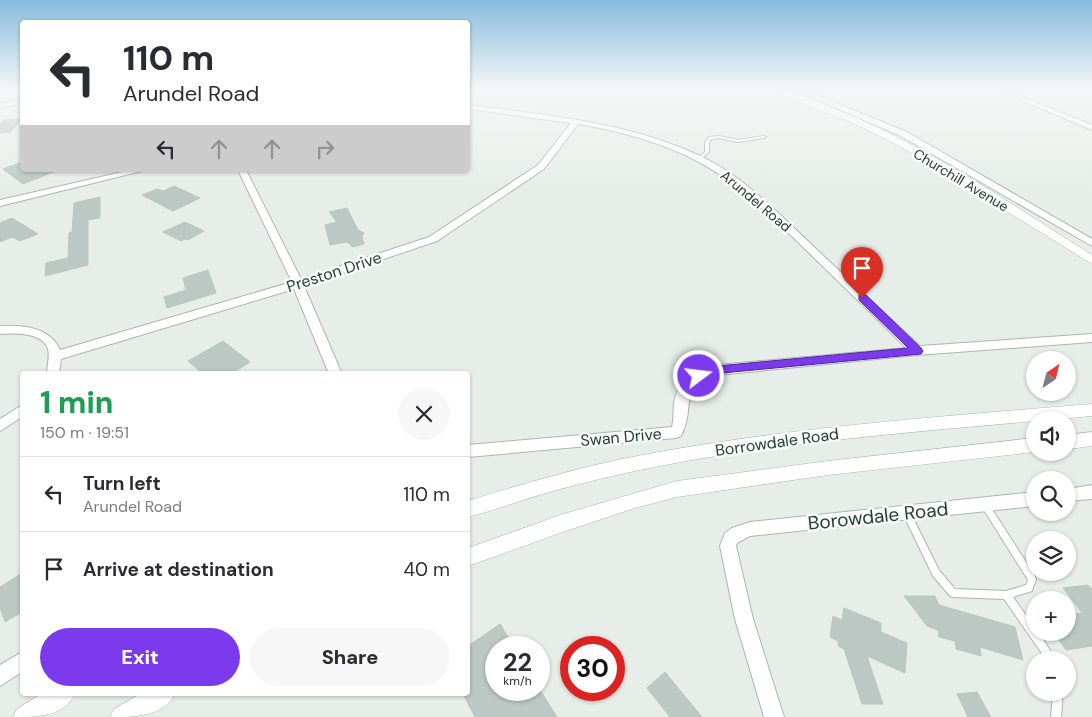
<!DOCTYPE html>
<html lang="en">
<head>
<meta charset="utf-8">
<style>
  body { margin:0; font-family:"DM Sans",sans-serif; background:#f7f7f7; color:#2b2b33; height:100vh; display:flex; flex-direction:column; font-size:19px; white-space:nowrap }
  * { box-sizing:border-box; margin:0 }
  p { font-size:16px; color:#7c7c81 }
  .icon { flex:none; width:28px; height:28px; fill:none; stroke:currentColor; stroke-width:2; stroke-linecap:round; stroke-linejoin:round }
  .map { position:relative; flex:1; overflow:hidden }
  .side { position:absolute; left:20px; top:371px; width:450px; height:325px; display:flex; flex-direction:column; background:#fff; border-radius:5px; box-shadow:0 1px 4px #0004 }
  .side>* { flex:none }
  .top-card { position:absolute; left:20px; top:20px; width:450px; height:152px; border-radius:5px; box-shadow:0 1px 4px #0004; background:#fff; color:#2b2b33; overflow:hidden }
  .needle { width:32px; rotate:35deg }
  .buttons { position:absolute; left:1026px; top:351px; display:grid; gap:10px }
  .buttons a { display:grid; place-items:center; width:50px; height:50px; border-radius:50%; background:#fff; box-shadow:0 1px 4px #0004; font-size:25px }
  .speed { position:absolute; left:485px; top:636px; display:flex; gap:10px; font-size:25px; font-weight:700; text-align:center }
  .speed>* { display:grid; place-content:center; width:65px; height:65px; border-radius:50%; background:#fff; box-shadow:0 1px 4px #0004; line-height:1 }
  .speed small { font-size:12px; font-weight:400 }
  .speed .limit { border:8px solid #d22; background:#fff; color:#111 }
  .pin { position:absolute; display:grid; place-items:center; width:42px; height:42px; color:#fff; margin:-51px -21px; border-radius:50% 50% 50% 0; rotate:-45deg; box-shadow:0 0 5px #0007 }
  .pin .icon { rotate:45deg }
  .me { position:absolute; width:55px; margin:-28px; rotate:75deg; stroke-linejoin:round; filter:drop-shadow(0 0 4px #0008) }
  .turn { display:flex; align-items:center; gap:18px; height:105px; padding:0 20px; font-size:22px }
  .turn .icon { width:65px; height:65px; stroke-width:2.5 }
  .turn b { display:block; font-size:35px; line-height:42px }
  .lanes { display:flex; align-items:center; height:48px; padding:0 20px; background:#0003; justify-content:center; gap:25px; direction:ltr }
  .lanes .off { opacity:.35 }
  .round { display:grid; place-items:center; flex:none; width:52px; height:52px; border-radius:26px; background:#f7f7f7 }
  .head { display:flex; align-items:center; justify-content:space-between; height:85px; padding:0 20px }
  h1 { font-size:30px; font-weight:800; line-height:38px; color:#1e9e55 }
  .cta { display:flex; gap:10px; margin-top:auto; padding:10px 20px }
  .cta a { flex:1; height:58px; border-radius:30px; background:#7c3aed; color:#fff; font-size:20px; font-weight:800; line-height:58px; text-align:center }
  .cta a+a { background:#f7f7f7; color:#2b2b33 }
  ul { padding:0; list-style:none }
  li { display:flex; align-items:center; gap:15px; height:75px; padding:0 20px; border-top:1px solid #e1e1e2 }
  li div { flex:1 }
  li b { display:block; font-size:19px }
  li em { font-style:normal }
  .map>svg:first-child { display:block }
  .building { fill:#bcc8c3; stroke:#bac7c0 }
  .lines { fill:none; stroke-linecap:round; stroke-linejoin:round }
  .service-casing { stroke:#aab6b0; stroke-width:2 }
  .minor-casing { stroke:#aab6b0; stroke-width:2 }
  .secondary-casing { stroke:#a6b8b1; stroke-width:1 }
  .service { fill:#fff; fill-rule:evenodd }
  .minor { fill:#fff; fill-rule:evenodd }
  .secondary { fill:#fff; fill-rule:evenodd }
  .route { fill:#7c3aed; stroke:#51269a }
  .labels { text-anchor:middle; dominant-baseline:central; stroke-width:5; stroke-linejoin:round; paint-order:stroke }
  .far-street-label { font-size:14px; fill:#273e36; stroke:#f7faf8 }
  .street-label { font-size:16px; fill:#273e36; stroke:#f7faf8 }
  .near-street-label { font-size:19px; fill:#273e36; stroke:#f7faf8 }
</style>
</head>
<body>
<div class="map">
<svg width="1092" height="717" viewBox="0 0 1092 717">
  <rect width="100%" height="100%" fill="#e7eeea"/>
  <!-- building -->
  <path class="building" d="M22,119l-12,13 -10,1v-9l4,-4z
    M22,162v8l34,1 -33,13 -20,-15z
    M174,186l26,12 -27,13 -31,-16 15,-6 6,2z
    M100,197v21l-12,2v45l-43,11 1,-13 22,-5 1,-25 3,-1 2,-29z
    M347,208l11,22 6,3 -2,4 2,7 -11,3 -6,-5 -17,3 -5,-20 12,-3 -8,-10z
    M12,218l26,16 -18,7 -8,-4 -12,5v-19z
    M185,222l19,9 -16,9 -3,-1 -4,2 -18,-9z
    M208,270l8,23 -49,15 -3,-11 22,-7 -3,-12z
    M223,341l27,21 -19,12h-28l-15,-13z
    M22,573v39l-17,10 -5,-14v-21z
    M1088,585l4,4v57l-26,4 -13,-18h15v-17l14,-2 -19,-25z
    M904,596h31l4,9 76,22 8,33 -43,-13 1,9 -25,-7 -1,-8 -16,-4 -1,-7 -11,-4z
    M844,608l37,15v9l26,11 -2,30 -38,-17 16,48h-21l-18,-55 -6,-3v-5l-8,-4 3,-21 9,4z
    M500,624l15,24h-19v42h44l17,27h-82l-12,-23h5v-48z
    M665,672l37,45h-32l-23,-29z
    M977,692l14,25h-23l-11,-23z"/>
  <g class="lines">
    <!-- service casing -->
    <g class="service-casing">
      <path id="service" d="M719,136l19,4 26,-4 2,1 -2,1 -26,4 -19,-4 -8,1 -2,4v9l-9,8h-2v-2l7,-6v-9l4,-6z
        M985,502l3,1 47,73 1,3 -4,12 -19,6 22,31v4h3l12,18 4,10h-10l-1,-5 -39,-56 -51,-2 -3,-1 -17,-20 -30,-62 1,-2 3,-1 3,1 29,58 16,19 51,2 20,-6 2,-5 -46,-73 -1,-2 1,-2z
        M1053,692h10l-2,25h-10z"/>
    </g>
    <!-- minor casing -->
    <g class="minor-casing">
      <path id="minor" d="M792,89h9l106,43 185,107v7l-191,-110z
        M995,89h9l88,36v5z
        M22,99v4l-22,5v-4z
        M468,105c78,10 160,17 232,51 43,20 78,57 112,89 36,34 72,68 108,101l172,-12v8l-175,13 -199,20c-43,16 -21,31 -37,61l-5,2 -208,19v-12l204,-18c2,-8 1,-16 2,-24 3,-22 24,-32 43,-38l189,-17c-33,-33 -67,-66 -100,-98 -34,-33 -67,-67 -109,-89 -36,-19 -78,-30 -119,-37l-34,45 -107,72 -133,45 38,88h-13l-35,-85 -233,70 -2,15h-12c0,-8 3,-17 1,-25 -6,-17 -34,-16 -48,-15v-8c23,-1 50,1 60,24l232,-68 -54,-112h8l55,109 128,-42 109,-72 33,-42 -103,-14z
        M131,170h15l-146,36v-6z
        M22,405v12l-22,14v-12z
        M1092,485v14l-24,2v-12z
        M1035,492v14l-285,30 -13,7 -1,3 17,73 31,98h-20l-29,-98 -15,-73 5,-13 7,-5 18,-6z
        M22,652v20l-22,14v-21z"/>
    </g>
    <!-- secondary casing -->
    <g class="secondary-casing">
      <path id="secondary" d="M764,89c24,0 47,10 69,19 93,37 175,94 259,147v9l-160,-99 -40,-23 -41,-20z
        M1092,404v12c-130,12 -263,21 -394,43 -52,9 -104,20 -155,35 -25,7 -50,17 -75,23v-16c51,-16 102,-31 154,-42 155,-31 313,-42 470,-55z
        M1092,432v14l-24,3v-14z
        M1035,438v14l-207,23 -151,22 -42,11 -75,25 -92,33v-18l92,-33 117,-34 151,-20z
        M41,694h34c-11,23 -39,23 -62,23l4,-8z
        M140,694h35c-11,23 -42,23 -65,23l4,-8z"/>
    </g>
    <!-- service -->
    <use href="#service" class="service"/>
    <!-- minor -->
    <use href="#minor" class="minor"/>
    <!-- secondary -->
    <use href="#secondary" class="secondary"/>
  </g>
  <!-- sky -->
  <linearGradient id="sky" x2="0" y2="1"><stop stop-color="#87bcdd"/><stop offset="0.47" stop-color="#f4f7f6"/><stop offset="1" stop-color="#f4f7f6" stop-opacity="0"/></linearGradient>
  <rect width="1092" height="189" fill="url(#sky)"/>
  <!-- route -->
  <path class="route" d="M862,294l4,1 55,53 2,3 -2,3 -188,18 -16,2 -18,6 -6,-4 2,-3 22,-7 191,-18 -49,-48v-5z"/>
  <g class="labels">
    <!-- far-street labels -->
    <g class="far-street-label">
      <text transform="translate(961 180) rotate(31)">Churchill Avenue</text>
      <text transform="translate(756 201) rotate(40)">Arundel Road</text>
    </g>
    <!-- street labels -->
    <g class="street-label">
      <text transform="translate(334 272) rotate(-18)">Preston Drive</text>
      <text transform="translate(621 437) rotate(-5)">Swan Drive</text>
      <text transform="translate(777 442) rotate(-8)">Borrowdale Road</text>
    </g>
    <!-- near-street labels -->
    <g class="near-street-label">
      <text transform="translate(878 516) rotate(-6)">Borowdale Road</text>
    </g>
  </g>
</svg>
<div class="buttons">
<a><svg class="needle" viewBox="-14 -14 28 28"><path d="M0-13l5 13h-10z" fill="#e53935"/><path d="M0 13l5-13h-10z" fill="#7c7c81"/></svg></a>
<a><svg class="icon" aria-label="sound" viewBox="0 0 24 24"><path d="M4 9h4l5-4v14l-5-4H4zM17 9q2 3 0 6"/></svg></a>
<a><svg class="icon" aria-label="search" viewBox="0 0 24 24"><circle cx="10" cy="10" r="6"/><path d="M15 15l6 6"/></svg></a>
<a><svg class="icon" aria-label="layers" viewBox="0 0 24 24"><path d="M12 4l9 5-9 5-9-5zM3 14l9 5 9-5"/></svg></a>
<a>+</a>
<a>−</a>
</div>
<div class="speed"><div>22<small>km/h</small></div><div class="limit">30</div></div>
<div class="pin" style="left:862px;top:298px;background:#d93025"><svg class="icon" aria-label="arrive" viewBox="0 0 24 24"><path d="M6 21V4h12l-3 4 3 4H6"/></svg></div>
<svg class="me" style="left:699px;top:376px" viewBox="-20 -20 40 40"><circle r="17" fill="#7c3aed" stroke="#fff" stroke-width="3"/><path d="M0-11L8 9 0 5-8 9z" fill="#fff"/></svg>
<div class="top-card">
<div class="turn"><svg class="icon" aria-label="left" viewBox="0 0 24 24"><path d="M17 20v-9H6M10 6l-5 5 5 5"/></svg><div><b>110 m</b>Arundel Road</div></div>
<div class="lanes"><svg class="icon" aria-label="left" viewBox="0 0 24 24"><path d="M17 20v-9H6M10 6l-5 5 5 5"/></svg><svg class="icon off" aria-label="ahead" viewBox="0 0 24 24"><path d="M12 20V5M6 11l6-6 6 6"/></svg><svg class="icon off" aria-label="ahead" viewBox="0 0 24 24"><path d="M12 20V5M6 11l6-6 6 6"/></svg><svg class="icon off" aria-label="right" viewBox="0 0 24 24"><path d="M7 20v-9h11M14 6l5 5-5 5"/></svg></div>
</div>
<section class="side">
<div class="head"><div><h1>1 min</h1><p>150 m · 19:51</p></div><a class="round"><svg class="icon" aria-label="close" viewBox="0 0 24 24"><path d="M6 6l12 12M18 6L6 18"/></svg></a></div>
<ul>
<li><svg class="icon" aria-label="left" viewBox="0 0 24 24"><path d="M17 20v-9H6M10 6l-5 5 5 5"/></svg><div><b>Turn left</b><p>Arundel Road</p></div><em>110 m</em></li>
<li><svg class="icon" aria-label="arrive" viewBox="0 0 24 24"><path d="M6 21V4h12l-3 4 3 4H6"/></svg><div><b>Arrive at destination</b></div><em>40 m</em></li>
</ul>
<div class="cta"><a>Exit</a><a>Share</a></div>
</section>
</div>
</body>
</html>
